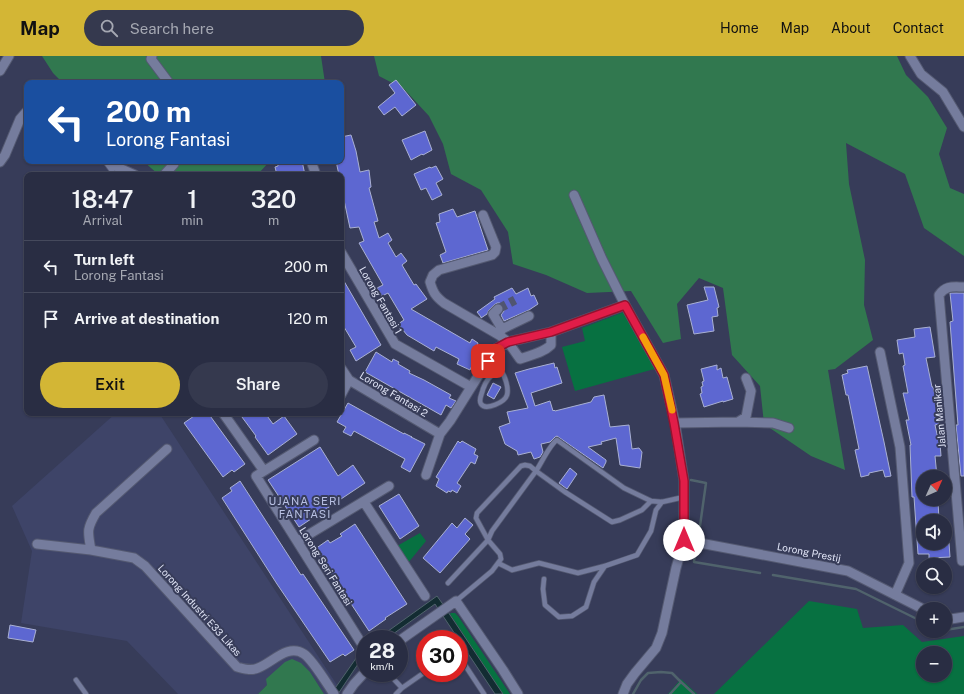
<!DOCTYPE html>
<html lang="en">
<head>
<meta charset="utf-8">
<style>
  body { margin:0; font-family:"Public Sans",sans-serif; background:#35394e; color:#f1f3f6; height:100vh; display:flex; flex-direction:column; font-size:15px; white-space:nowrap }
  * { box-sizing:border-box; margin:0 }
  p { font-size:13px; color:#a5a8b2 }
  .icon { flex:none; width:22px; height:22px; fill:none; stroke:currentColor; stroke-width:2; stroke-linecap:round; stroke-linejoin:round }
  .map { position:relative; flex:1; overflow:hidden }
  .details { position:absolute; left:24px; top:116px; width:320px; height:244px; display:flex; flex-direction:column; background:#292d43; border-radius:8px; box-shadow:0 1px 3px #0004,0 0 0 1px #45495c }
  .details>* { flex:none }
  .top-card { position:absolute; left:24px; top:24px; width:320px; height:84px; border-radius:8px; box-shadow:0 1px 3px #0004,0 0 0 1px #45495c; background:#1a4fa0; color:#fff; overflow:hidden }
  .needle { width:26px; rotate:45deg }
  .tools { position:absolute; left:916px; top:414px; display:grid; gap:8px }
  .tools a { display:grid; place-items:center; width:36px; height:36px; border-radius:50%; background:#292d43; box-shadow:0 1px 3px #0004,0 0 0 1px #45495c; font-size:20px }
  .speed { position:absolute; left:356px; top:574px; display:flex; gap:8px; font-size:20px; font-weight:700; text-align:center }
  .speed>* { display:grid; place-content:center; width:52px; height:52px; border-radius:50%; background:#292d43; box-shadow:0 1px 3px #0004,0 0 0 1px #45495c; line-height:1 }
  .speed small { font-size:10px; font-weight:400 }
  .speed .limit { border:6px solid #d22; background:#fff; color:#111 }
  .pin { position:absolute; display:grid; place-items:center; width:34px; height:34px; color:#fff; margin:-17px; border-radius:8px; box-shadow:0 2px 6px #0006 }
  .me { position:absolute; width:44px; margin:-22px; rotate:0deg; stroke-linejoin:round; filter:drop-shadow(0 0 3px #0008) }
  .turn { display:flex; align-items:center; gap:14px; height:84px; padding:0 16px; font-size:18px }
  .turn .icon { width:52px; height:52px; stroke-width:2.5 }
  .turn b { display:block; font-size:28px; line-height:34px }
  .eta { display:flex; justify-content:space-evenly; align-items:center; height:68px; text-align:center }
  .eta b { font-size:24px; font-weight:600; line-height:28px }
  .button { display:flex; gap:8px; margin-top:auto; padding:8px 16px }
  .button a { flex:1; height:46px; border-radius:24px; background:#d3b635; color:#111; font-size:16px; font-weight:600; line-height:46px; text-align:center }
  .button a+a { background:#35394e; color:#f1f3f6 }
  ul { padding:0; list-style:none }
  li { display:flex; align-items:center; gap:12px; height:52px; padding:0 16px; border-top:1px solid #45495c }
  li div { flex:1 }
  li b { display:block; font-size:15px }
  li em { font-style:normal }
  header { display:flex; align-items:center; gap:24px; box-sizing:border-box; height:56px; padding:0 20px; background:#d3b635; color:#111 }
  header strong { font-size:19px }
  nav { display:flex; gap:22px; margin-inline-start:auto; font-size:14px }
  .search { width:280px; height:36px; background:#35394e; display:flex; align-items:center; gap:10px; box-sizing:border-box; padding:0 14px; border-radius:22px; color:#a5a8b2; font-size:15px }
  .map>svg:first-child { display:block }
  .built { fill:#3e4468 }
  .green { fill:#077141; fill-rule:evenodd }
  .forest { fill:#31784f }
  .water { fill:#132c32; stroke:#50636c }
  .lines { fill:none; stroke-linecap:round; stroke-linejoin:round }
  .stream { stroke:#50636c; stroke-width:2.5 }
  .building { fill:#5d67d1; stroke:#a9b0d3 }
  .minor-tunnel { stroke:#505570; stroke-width:9; stroke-dasharray:9 4.5; stroke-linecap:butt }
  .service-casing { stroke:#545971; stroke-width:6 }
  .minor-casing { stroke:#545971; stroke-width:11 }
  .service { stroke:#757c9d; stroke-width:4.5 }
  .minor { stroke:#757c9d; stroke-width:9 }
  .route-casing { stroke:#92132f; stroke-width:10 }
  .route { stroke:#e11d48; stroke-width:7 }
  .slow { stroke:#f59e0b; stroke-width:7 }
  .labels { text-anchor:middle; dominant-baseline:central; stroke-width:4; stroke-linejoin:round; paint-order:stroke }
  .street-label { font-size:10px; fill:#dfe3f5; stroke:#373c59 }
  .neighbourhood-label { font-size:11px; letter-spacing:1px; fill:#b8c0e3; stroke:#373c59 }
</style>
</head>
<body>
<header>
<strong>Map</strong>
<div class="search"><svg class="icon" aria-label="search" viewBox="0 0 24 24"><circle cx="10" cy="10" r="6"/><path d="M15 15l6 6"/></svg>Search here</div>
<nav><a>Home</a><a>Map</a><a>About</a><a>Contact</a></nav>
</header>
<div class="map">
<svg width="964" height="638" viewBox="0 0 964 638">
  <rect width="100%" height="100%" fill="#373c59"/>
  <!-- built -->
  <path class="built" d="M116,357h43l178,272 -6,9h-7l-14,-22 -43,13 -9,9h-80l-51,-53 -106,-18 11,-72 -20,-45z"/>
  <!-- green -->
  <path class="green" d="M624,256l34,56 -83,23 -13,-44 23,-6 -3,-13z
    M420,477l6,8 -18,22 -11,-17z
    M809,545l48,8 6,19 40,-3 19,17 42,-6v58h-250zM923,597h22v22h-22z
    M451,557h4l3,3 52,78h-7l-53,-80z
    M681,623l16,15h-29z"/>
  <!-- forest -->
  <path class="forest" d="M42,0h279l4,27h-262l-10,-10z
    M374,0h523l9,19 22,22 19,31 -8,26 11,34 14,6v62l-40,-28 -19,-54 -59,-31 3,41 16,76 -1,45 9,35 -38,29 -7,1 17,100 -34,-14 -47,-32 -4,-38 -28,-31 -9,-67 -24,-10 -22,26 4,35 -18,4 -32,-52 -44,2 -41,-18 -33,-11 -5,-32 -27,-42 -30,-16 -8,-30 -14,-28 -25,-27 -25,-13z
    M143,105h127l-12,13 1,1h-100z
    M292,603l9,4 9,9 14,22h-66l9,-9 -1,-6 19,-17z"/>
  <!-- water -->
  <path class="water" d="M437,540l5,7 61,91h-8l-60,-90 -49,35h-9z
    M365,593v6l-3,3 -24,36h-7l28,-40z"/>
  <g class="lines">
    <!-- stream -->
    <path class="stream" d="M691,424l15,3 -7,50
      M695,495l-1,11 66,11
      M773,519l83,14 67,33
      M945,574l19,-3
      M633,638l8,-14 7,-7 13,-1 11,1 9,9
      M670,638l11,-12 13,12"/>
  </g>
  <!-- building -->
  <path class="building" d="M396,24l20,25 -14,11 -7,-9 -11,8 -6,-8 17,-14 -6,-8z
    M425,75l7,19 -9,5 -1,-1 -11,6 -9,-20z
    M351,79l5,16 4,21 9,-2 2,17 -2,1 9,33 -4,1 5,16 9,-5 4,7 -4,3 8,14 5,-4 6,8 -5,4 12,20 2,-1 11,15 -16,10 59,34 2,-4 6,4 -1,3 6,3 -4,9 -3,-2 -6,14 -13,-6 2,-5 -23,-12 -2,4 -27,-16 -9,-11 6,-4 -16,-27 -6,3 -5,-8 6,-3 -24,-42 5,-2 -5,-14 -9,1 -9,-42v-11h-2l-3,-14h5v-24z
    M288,105h14l3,14h-28l-2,-8 3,-1v-3z
    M436,110l7,13 -7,4 6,12 -10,5 -6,-12 -5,2 -7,-16 16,-7 1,1z
    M453,153l4,8 18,-6 13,39 -45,13 -3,-8 6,-3 -10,-29 4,-1 -1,-8z
    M341,220l40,69 -25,16 -6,-11 6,-3 -15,-25z
    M704,231h10l5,20 -2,1 1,8 -6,1 2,14 -20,3 -7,-29 21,-5z
    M512,232l4,6 12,-6 3,8 3,-1 4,9 -9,6 -25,11 -3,-6 3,-4v-4l-4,-4h-3l-3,2 -5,5 -2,4 -6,4v-1l-4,-5 18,-13 -1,-2z
    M950,237h14v183h-3l-5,-51h2l-8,-103 3,-1z
    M930,271l5,30 -9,1 6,29h1l6,25h-2l2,12 -4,1 4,18h1l1,13h-6l2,21h-14v23h15l1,21h-16v22h26l1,14 -21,1v-4h-11l-4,-57h-2l-2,-52h1l-5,-25h3l-6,-27h5l-5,-27 2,-1 -2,-12 -4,1 -2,-14 18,-3 -1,-8z
    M376,296l16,10 1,-3 6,3 -1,2 12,7 -1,2 15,7 27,15 -2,3 7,3 -5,7 -5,-3 -5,10 -76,-43z
    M554,307l1,5 2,-1 5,16 -31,10 4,13 15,-5 3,10 1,-1 1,1 36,-9 3,-5 10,-2 6,32 19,-2 3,24 7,-1 3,4 -2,16 -20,-3 -4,-27 -15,4 1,2 -14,3 18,13v2l-3,6 -46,-32 -2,1 -5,5 -9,2 2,8 -3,5 -6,2 -3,-7 -13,3 -1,-4 -12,-7 -6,-17 11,-4 -3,-11 21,-4 -13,-35 14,-4z
    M717,309v5l4,-2 2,10 4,-1 6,22 -10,3v-1l-19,6 -4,-13 2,-1 -1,-6 2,-1 -1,-4 2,-1 -3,-12z
    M867,310l17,76 7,34 -6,1 -2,-7 -14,3v2l-8,2 -6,-27 4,-1 -11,-54h-2l-4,-20 6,-2 -1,-3z
    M493,327l8,4 -7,12 -7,-4z
    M348,347l56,31v-1l8,4h-1l14,7 -15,28 -9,-5 4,-8 -51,-28 -3,5 -8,-4 3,-5 -9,-5z
    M192,357h16l37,51 -11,8 -2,-2 -9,7 -39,-54 10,-7z
    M239,357h26l8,11 11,-8 13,18 -29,21 -13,-18 1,-1z
    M458,385l2,2 2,-2 14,8 -2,5 4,2 -3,8 -4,-2 -14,21 4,3 -4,7 -5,-3 -1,2 -3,-1 -1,2 -11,-7 3,-7 -3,-2z
    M320,391l18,29 15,-11 12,18 -66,44 -31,-47z
    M570,412l7,6 -10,15 -8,-6z
    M240,425l61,94 2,-1 51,76 -9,6 -2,-2 -13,8 -53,-78 -55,-86 10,-7 -2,-3z
    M399,438l20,32 -19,13 -21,-33z
    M465,462l8,7 -8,9 5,5 -30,34 -17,-15 29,-35 5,5z
    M355,468l52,80 -22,14 1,1 -17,12 -54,-82 13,-9 2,3 12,-7 -2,-2z
    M10,569l26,5 -3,12 -25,-4z"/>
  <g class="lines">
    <!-- minor-tunnel -->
    <path class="minor-tunnel" d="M498,253l17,-9"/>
    <!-- service casing -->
    <g class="service-casing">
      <path id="service" d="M107,108l8,11
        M498,315h3c4,5 8,17 6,24 -2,7 -21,16 -26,9 -3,-4 1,-10 2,-15 3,-9 7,-14 15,-18z
        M525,409l5,1 6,5 -44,60 -4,9 -12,-22 1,-5 44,-47z
        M651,445l-9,9 -22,10 -8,2 -47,-30 -29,-21c5,-7 14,-27 21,-31l67,48 27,13 11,1 22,-5
        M498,507l14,7 27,-7 39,10 27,-7 32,-11 14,-24 5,-21 6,-8
        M544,523l-1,10 2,16 14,12 13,-1 14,-9 8,-25 11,-16
        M448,527l40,-43 12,14 1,5 -9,12 -36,30
        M459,600l25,38
        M388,617l14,15
        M76,624l10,14
        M396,638l6,-6 23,-16"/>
    </g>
    <!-- minor casing -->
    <g class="minor-casing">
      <path id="minor" d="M152,0l-1,3 18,24
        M910,0l11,18 22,18 21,35
        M0,15l9,-15
        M108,105l7,5 20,9
        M311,105l5,14
        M0,106l5,-7 15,-36 7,-8
        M164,119l10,-11 1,-3
        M574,139l28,64 23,46 39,70 11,48 9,58v59l-8,28 -14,65 -6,15 -21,25 -8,11 -4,10
        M483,159l13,32 -1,5 -3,3 -53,15 -6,5 -3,7c3,10 5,14 14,21l55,32 9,7 12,17c11,-4 23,-6 31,-14v-13
        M341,196l54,92 76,43
        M964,231c-11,0 -18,-2 -25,8l23,266 2,-1
        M498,253l-5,5 9,15
        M499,279l3,-6 27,-13
        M880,296l20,95 9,116 -14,32
        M341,312l8,12 91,54
        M341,339l8,-15
        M223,357l41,58
        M738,366l35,1 16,5
        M675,367l63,-1 8,-5 5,-26 -5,-13
        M314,384l-58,36 109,173
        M426,419l14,-41 10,-13 45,-72 13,-7 43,-10 74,-27
        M364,446l61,94
        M684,484l164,31 75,38
        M298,485l91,-55
        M37,488l54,6 43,8 11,8 92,101c7,2 14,4 21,1 14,-5 30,-25 46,-14 9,6 23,30 30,40
        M91,494c-3,-18 -5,-20 5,-37l71,-64
        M945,562l6,1 13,-2
        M399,585l57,-40 47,69 15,24
        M347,638l7,-10 11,-12"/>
    </g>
    <!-- service -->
    <use href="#service" class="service"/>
    <!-- minor -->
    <use href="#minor" class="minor"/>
  </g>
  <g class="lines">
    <!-- route casing -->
    <g class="route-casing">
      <path id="route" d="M488,305l7,-12 13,-7 43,-10 74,-27 39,70 10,48 10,58v59"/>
    </g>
    <!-- route -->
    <use href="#route" class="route"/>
    <!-- slow -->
    <path class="slow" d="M643,281l21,38 8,35"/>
  </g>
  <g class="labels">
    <!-- street labels -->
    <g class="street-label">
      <text transform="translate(381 244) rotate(60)">Lorong Fantasi 1</text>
      <text transform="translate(394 338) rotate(31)">Lorong Fantasi 2</text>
      <text transform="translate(939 360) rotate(-95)">Jalan Manikar</text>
      <text transform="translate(809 496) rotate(11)">Lorong Prestij</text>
      <text transform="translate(326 510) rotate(58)">Lorong Seri Fantasi</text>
      <text transform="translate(200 554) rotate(48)">Lorong Industri E33 Likas</text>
    </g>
    <!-- neighbourhood labels -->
    <g class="neighbourhood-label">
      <text x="305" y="445">UJANA SERI<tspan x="305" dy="13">FANTASI</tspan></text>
    </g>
  </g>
</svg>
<div class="tools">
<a><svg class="needle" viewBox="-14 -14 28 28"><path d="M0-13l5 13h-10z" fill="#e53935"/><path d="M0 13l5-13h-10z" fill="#a5a8b2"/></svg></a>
<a><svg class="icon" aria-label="sound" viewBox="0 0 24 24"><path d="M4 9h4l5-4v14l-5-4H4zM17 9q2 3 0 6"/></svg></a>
<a><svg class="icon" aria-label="search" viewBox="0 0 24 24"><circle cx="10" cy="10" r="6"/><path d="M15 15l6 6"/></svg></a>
<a>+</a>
<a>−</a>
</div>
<div class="speed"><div>28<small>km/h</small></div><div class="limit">30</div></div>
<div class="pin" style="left:488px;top:305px;background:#d93025"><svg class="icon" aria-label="arrive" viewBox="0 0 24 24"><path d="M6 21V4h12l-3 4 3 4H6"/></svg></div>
<svg class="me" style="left:684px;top:484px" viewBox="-20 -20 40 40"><circle r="19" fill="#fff"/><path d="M0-13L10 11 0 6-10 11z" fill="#e11d48"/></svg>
<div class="top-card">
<div class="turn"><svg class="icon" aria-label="left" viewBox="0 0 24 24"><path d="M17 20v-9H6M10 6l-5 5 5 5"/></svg><div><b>200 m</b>Lorong Fantasi</div></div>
</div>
<section class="details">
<div class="eta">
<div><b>18:47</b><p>Arrival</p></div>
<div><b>1</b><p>min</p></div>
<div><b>320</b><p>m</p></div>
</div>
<ul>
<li><svg class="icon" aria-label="left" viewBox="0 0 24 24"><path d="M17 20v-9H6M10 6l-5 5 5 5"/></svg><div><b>Turn left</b><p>Lorong Fantasi</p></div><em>200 m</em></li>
<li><svg class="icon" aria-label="arrive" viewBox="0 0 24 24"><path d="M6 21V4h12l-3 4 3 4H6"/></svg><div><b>Arrive at destination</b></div><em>120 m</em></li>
</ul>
<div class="button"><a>Exit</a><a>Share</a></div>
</section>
</div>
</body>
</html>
